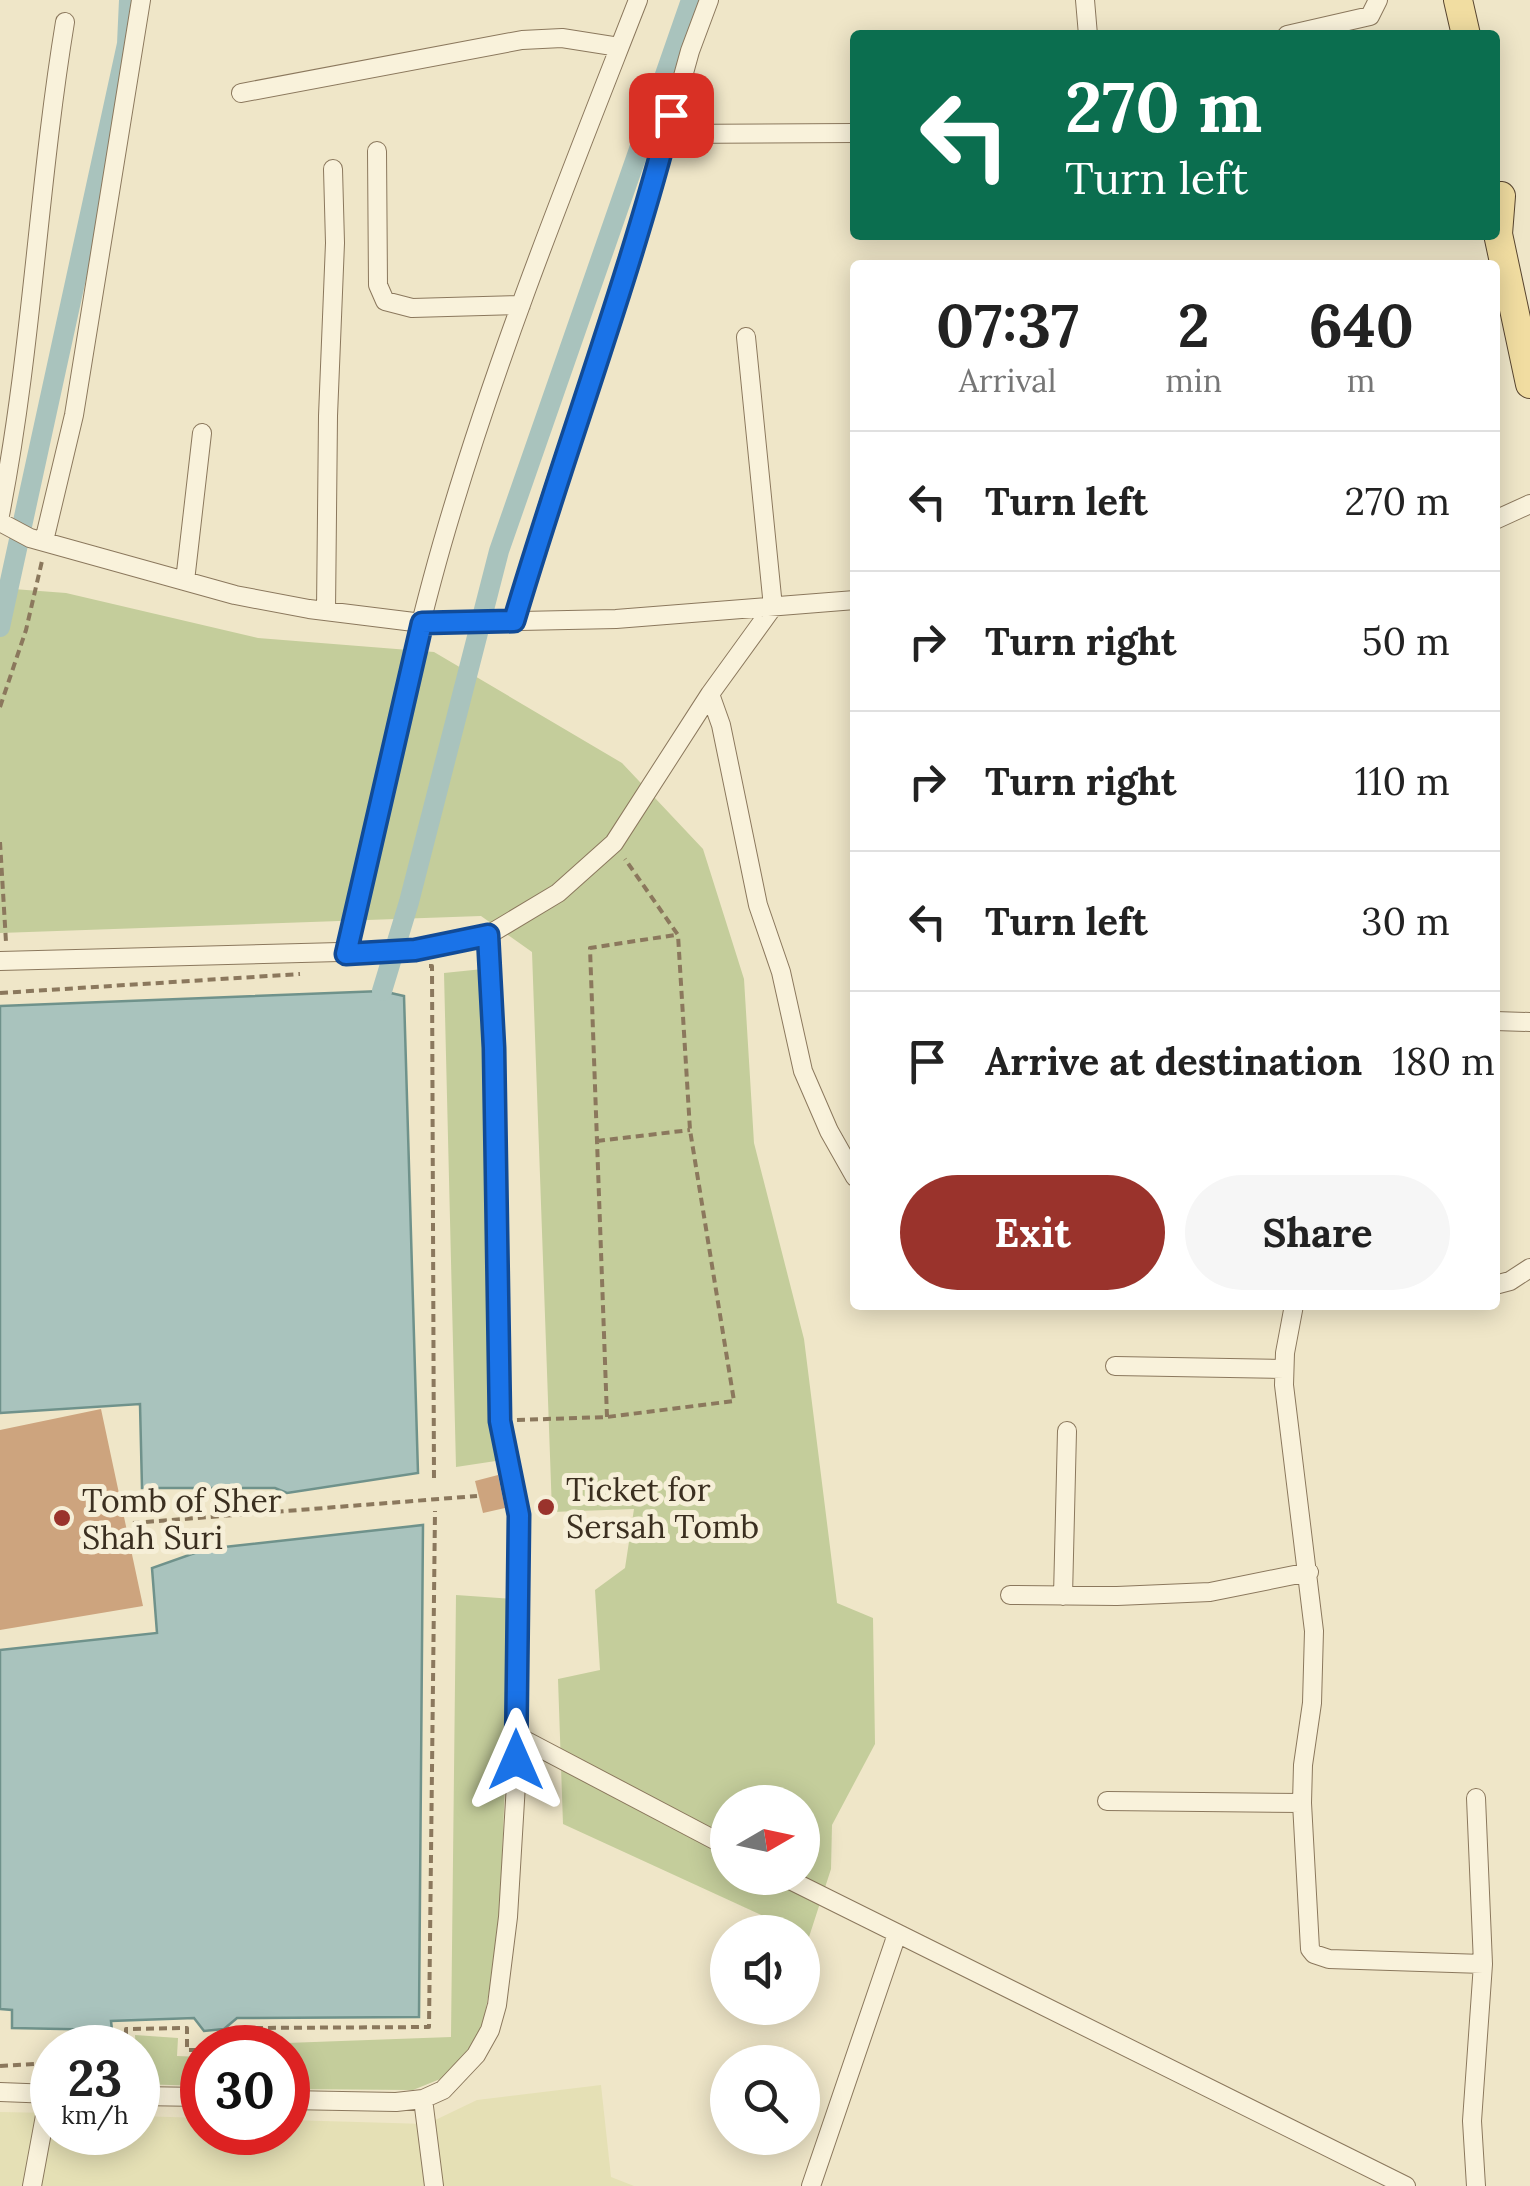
<!DOCTYPE html>
<html lang="en">
<head>
<meta charset="utf-8">
<style>
  body { margin:0; font-family:Lora,serif; background:#f6f6f6; color:#222; height:100vh; display:flex; flex-direction:column; font-size:38px; white-space:nowrap }
  * { box-sizing:border-box; margin:0 }
  p { font-size:32px; color:#767676 }
  .icon { flex:none; width:55px; height:55px; fill:none; stroke:currentColor; stroke-width:2; stroke-linecap:round; stroke-linejoin:round }
  .map { position:relative; flex:1; overflow:hidden }
  .panel { position:absolute; left:850px; top:260px; width:650px; height:1050px; display:flex; flex-direction:column; background:#fff; border-radius:10px; box-shadow:0 5px 25px #0003 }
  .panel>* { flex:none }
  .hud { position:absolute; left:850px; top:30px; width:650px; height:210px; border-radius:10px; box-shadow:0 5px 25px #0003; background:#0b6e4f; color:#fff; overflow:hidden }
  .needle { width:65px; rotate:81deg }
  .fabs { position:absolute; left:710px; top:1785px; display:grid; gap:20px }
  .fabs a { display:grid; place-items:center; width:110px; height:110px; border-radius:50%; background:#fff; box-shadow:0 5px 25px #0003; font-size:50px }
  .speed { position:absolute; left:30px; top:2025px; display:flex; gap:20px; font-size:50px; font-weight:700; text-align:center }
  .speed>* { display:grid; place-content:center; width:130px; height:130px; border-radius:50%; background:#fff; box-shadow:0 5px 25px #0003; line-height:1 }
  .speed small { font-size:25px; font-weight:400 }
  .speed .limit { border:15px solid #d22; background:#fff; color:#111 }
  .pin { position:absolute; display:grid; place-items:center; width:85px; height:85px; color:#fff; margin:-42px; border-radius:20px; box-shadow:0 5px 15px #0006 }
  .me { position:absolute; width:110px; margin:-55px; rotate:0deg; stroke-linejoin:round; filter:drop-shadow(0 0 8px #0008) }
  .turn { display:flex; align-items:center; gap:35px; height:210px; padding:0 50px; font-size:45px }
  .turn .icon { width:130px; height:130px; stroke-width:2.5 }
  .turn b { display:block; font-size:70px; line-height:85px }
  .eta { display:flex; justify-content:space-evenly; align-items:center; height:170px; text-align:center }
  .eta b { font-size:60px; font-weight:700; line-height:70px }
  .action { display:flex; gap:20px; margin-top:auto; padding:20px 50px }
  .action a { flex:1; height:115px; border-radius:60px; background:#9a332c; color:#fff; font-size:40px; font-weight:700; line-height:115px; text-align:center }
  .action a+a { background:#f6f6f6; color:#222 }
  ul { padding:0; list-style:none }
  li { display:flex; align-items:center; gap:30px; height:140px; padding:0 50px; border-top:2px solid #e0e0e0 }
  li div { flex:1 }
  li b { display:block; font-size:38px }
  li em { font-style:normal }
  .map>svg:first-child { display:block }
  .farmland { fill:#e5e0b5 }
  .green { fill:#c4cd9b; fill-rule:evenodd }
  .water { fill:#a9c3bd; stroke:#6f928b; stroke-width:2.5 }
  .lines { fill:none; stroke-linecap:round; stroke-linejoin:round }
  .canal { stroke:#a9c3bd; stroke-width:20 }
  .building { fill:#cda47e }
  .minor-casing { stroke:#8b785d; stroke-width:20 }
  .primary-casing { stroke:#594630; stroke-width:30 }
  .path { stroke:#8b785d; stroke-width:4; stroke-dasharray:8 5; stroke-linecap:butt }
  .minor { stroke:#f9f2db; stroke-width:18 }
  .primary { stroke:#f1dda1; stroke-width:28 }
  .route-casing { stroke:#114b97; stroke-width:25 }
  .route { stroke:#1a73e8; stroke-width:18 }
  .poi-dot { fill:#9a332c; stroke:#f6efd8; stroke-width:4 }
  .labels { text-anchor:middle; dominant-baseline:central; stroke-width:10; stroke-linejoin:round; paint-order:stroke }
  .poi-label { font-size:32px; fill:#3b2f20; stroke:#f6efd8; text-anchor:start }
</style>
</head>
<body>
<div class="map">
<svg width="1530" height="2186" viewBox="0 0 1530 2186">
  <rect width="100%" height="100%" fill="#efe6c8"/>
  <!-- farmland -->
  <path class="farmland" d="M601,2085l10,92 23,9h-634v-74l52,1v19h86v-16l64,2v14h86v-12l139,4 50,-24z"/>
  <!-- green -->
  <path class="green" d="M0,588l66,5 192,45 176,14 188,111 81,86 41,130 10,164 50,196 33,264 36,15 2,126 -43,81 -1,44 -22,68 -246,-113 -5,-145 42,-9 -5,-80 30,-22 9,-59 -82,3 -20,-560 -51,-36 -481,17zM728,1802h74v76h-74z
    M483,969l17,16 9,474 -53,8 -12,-494z
    M456,1595l56,4 -13,340 -17,90 -27,44 -42,17 -125,-1v-41h-29v-4l192,-7z
    M135,2035l43,3 -1,18 25,1v29l-64,-2z"/>
  <!-- water -->
  <path class="water" d="M382,991l22,5 14,477 -131,20 -12,-5h-133l-2,-84 -140,9v-407z
    M423,1525l-4,492 -182,1 -13,11 -20,2 -10,-13 -83,3 1,9 -100,-2v-18l-12,-1v-359l157,-17 -5,-65 54,-19z"/>
  <g class="lines">
    <!-- canal -->
    <path class="canal" d="M0,627l127,-583 2,-44
      M382,991l27,-89 90,-351 192,-551"/>
  </g>
  <!-- building -->
  <path class="building" d="M101,1409l42,197 -143,24v-200z
    M498,1475l7,33 -22,5 -8,-32z"/>
  <g class="lines">
    <!-- minor casing -->
    <g class="minor-casing">
      <path id="minor" d="M1085,0l3,35
        M1287,35l83,-19 8,-16
        M241,93l281,-53 40,-2 57,9
        M666,134l189,-1
        M377,151l1,134 7,16 27,7 109,-3
        M0,515c32,-163 38,-329 65,-493
        M1495,520l35,-16
        M0,522l30,16 205,57 74,14 113,14 194,-4 239,-19
        M44,541l30,-126 67,-415
        M185,581l17,-148
        M326,611l2,-195 7,-173 -2,-74
        M514,621l35,-119 100,-303 41,-148 19,-51
        M710,694l11,31 37,180 23,67 22,99 26,60 26,46
        M347,954c32,-142 59,-288 100,-427 53,-180 123,-353 191,-527
        M0,961l415,-11 73,-15 70,-42 56,-50 96,-149 63,-87 -27,-270
        M1495,1021l35,1
        M1495,1285l15,-4 20,-13
        M1294,1305l-9,48 -1,32 30,246 -2,72 -9,62 -1,38 8,146 4,5 15,5 154,5
        M1115,1366l169,3
        M1010,1595l107,1 93,-4 99,-20
        M1063,1596l4,-165
        M517,1736l211,111
        M1107,1801l195,2
        M786,1878l620,308
        M0,2092l52,2
        M138,2096l64,1
        M423,2099l11,87
        M288,2100l108,2 27,-3 20,-9 33,-35 14,-25 7,-25 11,-88 8,-133 3,-269 -19,-94 -5,-309 -7,-177
        M32,2186l17,-92
        M811,2186l86,-252
        M1476,2186l-4,-65 11,-157 -7,-166"/>
    </g>
    <!-- primary casing -->
    <g class="primary-casing">
      <path id="primary" d="M1458,0l8,35
        M1501,196l-3,38 32,150"/>
    </g>
    <!-- path -->
    <path class="path" d="M0,707l26,-77 16,-69
      M0,842l6,100
      M429,966h3l2,516
      M0,993l300,-19
      M597,1141l93,-11
      M607,1417l-17,-469 85,-13
      M517,1420l90,-3 127,-16 -44,-271 -12,-195 -53,-76
      M133,1523l344,-27
      M126,2048v-19l61,-1v22h15
      M250,2048l-1,-20 180,-1 6,-516
      M0,2066l52,-3"/>
    <!-- minor -->
    <use href="#minor" class="minor"/>
    <!-- primary -->
    <use href="#primary" class="primary"/>
  </g>
  <g class="lines">
    <!-- route casing -->
    <g class="route-casing">
      <path id="route" d="M516,1760l3,-245 -19,-94 -6,-373 -6,-113 -73,15 -69,4 76,-331 92,-2c50,-169 113,-335 157,-506"/>
    </g>
    <!-- route -->
    <use href="#route" class="route"/>
  </g>
  <!-- markers -->
  <g class="poi-dot">
    <circle cx="546" cy="1507" r="10"/>
    <circle cx="62" cy="1518" r="10"/>
  </g>
  <g class="labels">
    <!-- poi labels -->
    <g class="poi-label">
      <text x="566" y="1489">Ticket for<tspan x="566" dy="37">Sersah Tomb</tspan></text>
      <text x="82" y="1500">Tomb of Sher<tspan x="82" dy="37">Shah Suri</tspan></text>
    </g>
  </g>
</svg>
<div class="fabs">
<a><svg class="needle" viewBox="-14 -14 28 28"><path d="M0-13l5 13h-10z" fill="#e53935"/><path d="M0 13l5-13h-10z" fill="#767676"/></svg></a>
<a><svg class="icon" aria-label="sound" viewBox="0 0 24 24"><path d="M4 9h4l5-4v14l-5-4H4zM17 9q2 3 0 6"/></svg></a>
<a><svg class="icon" aria-label="search" viewBox="0 0 24 24"><circle cx="10" cy="10" r="6"/><path d="M15 15l6 6"/></svg></a>
</div>
<div class="speed"><div>23<small>km/h</small></div><div class="limit">30</div></div>
<div class="pin" style="left:671px;top:115px;background:#d93025"><svg class="icon" aria-label="arrive" viewBox="0 0 24 24"><path d="M6 21V4h12l-3 4 3 4H6"/></svg></div>
<svg class="me" style="left:516px;top:1760px" viewBox="-20 -20 40 40"><path d="M0-17L14 15 0 8-14 15z" fill="#1a73e8" stroke="#fff" stroke-width="4"/></svg>
<div class="hud">
<div class="turn"><svg class="icon" aria-label="left" viewBox="0 0 24 24"><path d="M17 20v-9H6M10 6l-5 5 5 5"/></svg><div><b>270 m</b>Turn left</div></div>
</div>
<section class="panel">
<div class="eta">
<div><b>07:37</b><p>Arrival</p></div>
<div><b>2</b><p>min</p></div>
<div><b>640</b><p>m</p></div>
</div>
<ul>
<li><svg class="icon" aria-label="left" viewBox="0 0 24 24"><path d="M17 20v-9H6M10 6l-5 5 5 5"/></svg><div><b>Turn left</b></div><em>270 m</em></li>
<li><svg class="icon" aria-label="right" viewBox="0 0 24 24"><path d="M7 20v-9h11M14 6l5 5-5 5"/></svg><div><b>Turn right</b></div><em>50 m</em></li>
<li><svg class="icon" aria-label="right" viewBox="0 0 24 24"><path d="M7 20v-9h11M14 6l5 5-5 5"/></svg><div><b>Turn right</b></div><em>110 m</em></li>
<li><svg class="icon" aria-label="left" viewBox="0 0 24 24"><path d="M17 20v-9H6M10 6l-5 5 5 5"/></svg><div><b>Turn left</b></div><em>30 m</em></li>
<li><svg class="icon" aria-label="arrive" viewBox="0 0 24 24"><path d="M6 21V4h12l-3 4 3 4H6"/></svg><div><b>Arrive at destination</b></div><em>180 m</em></li>
</ul>
<div class="action"><a>Exit</a><a>Share</a></div>
</section>
</div>
</body>
</html>
